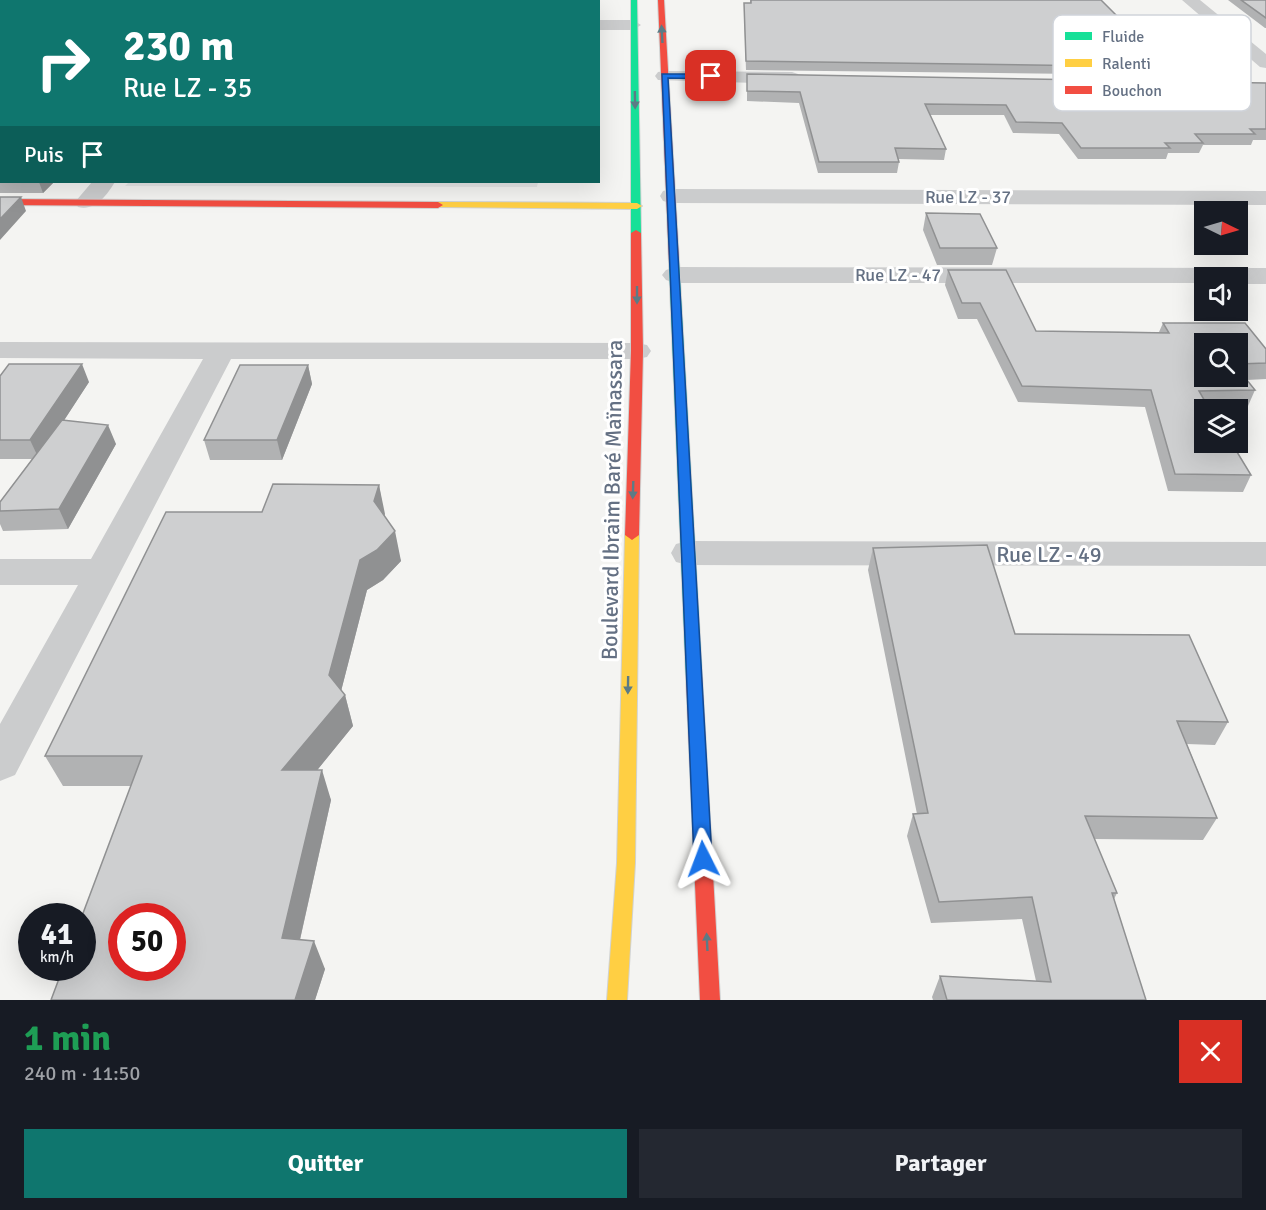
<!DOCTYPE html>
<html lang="fr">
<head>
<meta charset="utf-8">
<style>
  body { margin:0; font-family:Signika,sans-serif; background:#242831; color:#f1f3f6; height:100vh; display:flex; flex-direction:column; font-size:22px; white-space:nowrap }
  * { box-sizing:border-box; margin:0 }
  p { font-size:20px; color:#9ea1a6 }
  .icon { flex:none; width:33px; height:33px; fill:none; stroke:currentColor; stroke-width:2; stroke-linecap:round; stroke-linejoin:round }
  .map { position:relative; height:1000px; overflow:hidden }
  .sheet { display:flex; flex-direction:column; background:#171b24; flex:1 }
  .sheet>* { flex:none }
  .guide { position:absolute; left:0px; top:0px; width:600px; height:183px; box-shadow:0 6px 24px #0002; background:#0f766e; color:#fff; overflow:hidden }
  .needle { width:39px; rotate:95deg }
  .tools { position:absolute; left:1194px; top:201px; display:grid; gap:12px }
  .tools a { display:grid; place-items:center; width:54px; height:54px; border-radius:0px; background:#171b24; box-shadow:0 6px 24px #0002; font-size:30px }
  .speed { position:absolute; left:18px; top:903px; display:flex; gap:12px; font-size:30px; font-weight:700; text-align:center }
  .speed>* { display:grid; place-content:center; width:78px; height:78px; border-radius:50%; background:#171b24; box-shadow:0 6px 24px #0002; line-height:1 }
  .speed small { font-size:15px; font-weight:400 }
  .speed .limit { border:9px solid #d22; background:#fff; color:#111 }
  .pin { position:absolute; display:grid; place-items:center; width:51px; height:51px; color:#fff; margin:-26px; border-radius:12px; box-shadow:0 3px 9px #0006 }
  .me { position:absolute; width:66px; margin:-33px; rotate:357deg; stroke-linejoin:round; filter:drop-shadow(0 0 4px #0008) }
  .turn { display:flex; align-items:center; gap:21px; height:126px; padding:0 24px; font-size:27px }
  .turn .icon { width:78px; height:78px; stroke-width:2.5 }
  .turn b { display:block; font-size:42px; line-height:51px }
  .then { display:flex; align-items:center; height:57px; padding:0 24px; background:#0003; gap:12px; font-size:22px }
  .round { display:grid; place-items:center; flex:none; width:63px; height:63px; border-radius:0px; background:#242831 }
  .head { display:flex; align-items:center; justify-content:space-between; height:102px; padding:0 24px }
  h1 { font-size:36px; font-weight:700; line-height:45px; color:#1e9e55 }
  .action { display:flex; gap:12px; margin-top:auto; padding:12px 24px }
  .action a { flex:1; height:69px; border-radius:0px; background:#0f766e; color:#fff; font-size:24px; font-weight:700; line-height:69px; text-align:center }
  .action a+a { background:#242831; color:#f1f3f6 }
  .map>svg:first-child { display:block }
  .built { fill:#e4e5e5 }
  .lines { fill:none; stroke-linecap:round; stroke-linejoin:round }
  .fast-casing { stroke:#d0d2d2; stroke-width:2 }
  .slow-casing { stroke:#d0d2d2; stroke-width:2 }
  .jam-casing { stroke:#d0d2d2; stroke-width:2 }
  .street { fill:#cbcccd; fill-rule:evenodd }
  .fast { fill:#16e098; fill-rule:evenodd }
  .slow { fill:#ffcf43; fill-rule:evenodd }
  .jam { fill:#f24e42; fill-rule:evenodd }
  .wall { fill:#b1b2b3; fill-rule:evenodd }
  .shaded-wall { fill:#909192 }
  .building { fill:#cecfd0; stroke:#909192; stroke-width:1.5; fill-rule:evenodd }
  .oneway { fill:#5c7b85 }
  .route { fill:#1a73e8; stroke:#114b97; stroke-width:1.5 }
  .labels { text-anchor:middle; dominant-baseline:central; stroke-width:6; stroke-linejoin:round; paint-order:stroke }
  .far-street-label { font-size:18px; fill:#647083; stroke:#fff }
  .street-label { font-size:22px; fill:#647083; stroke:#fff }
  .key { fill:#fff; stroke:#d0d4da; stroke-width:1.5 }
  .key-label { font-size:16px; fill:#647083 }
</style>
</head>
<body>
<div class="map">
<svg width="1266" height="1000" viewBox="0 0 1266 1000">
  <rect width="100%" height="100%" fill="#f4f4f2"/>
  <!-- built -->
  <path class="built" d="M129,182h409l-1,5 -412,-1z"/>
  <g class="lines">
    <!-- fast casing -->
    <g class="fast-casing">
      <path id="fast" d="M631,0h6l4,233 -5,3 -5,-3z
        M674,259l5,3 23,414 -2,4 -6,2 -6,-2 -2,-4 -17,-414z"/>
    </g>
    <!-- slow casing -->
    <g class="slow-casing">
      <path id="slow" d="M438,202l199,1 5,3 -5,3 -202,-2v-4z
        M632,530l7,5 -4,328 -8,137h-20l10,-137 8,-328z"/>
    </g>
    <!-- jam casing -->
    <g class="jam-casing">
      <path id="jam" d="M658,0h6l15,262 -5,3 -5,-3z
        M0,199l438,3 5,3 -5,3 -438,-3z
        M636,230l5,3 2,118 -4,184 -7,5 -7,-5 6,-184v-118z
        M694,670l6,2 2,4 18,324h-20l-14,-324 2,-4z"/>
    </g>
    <!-- street -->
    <path class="street" d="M1182,0h18l66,54v14l-6,-1z
      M598,20h35l8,5 -8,5h-35z
      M664,71l128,1 6,2 3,4 -3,4 -6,2 -134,-4 -3,-4 3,-4z
      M92,182h23c-9,14 -19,29 -37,25l-3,-5z
      M671,189l595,2v14l-595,-2 -8,-2 -3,-5 3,-5z
      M675,267l591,1v16h-28v-6h-34v5h-529l-9,-3 -4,-5 4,-5z
      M0,342l637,1 10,2 4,6 -4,6 -10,2h-406l-216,416 -15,6v-57l78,-139h-78v-26h91l112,-200 -203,-1z
      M688,541l578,1v24l-578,-1 -12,-3 -5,-9 5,-9z"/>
    <!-- fast -->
    <use href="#fast" class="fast"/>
    <!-- slow -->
    <use href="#slow" class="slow"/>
    <!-- jam -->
    <use href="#jam" class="jam"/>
  </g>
  <!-- wall -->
  <path class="wall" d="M750,0h351l67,67 -2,8 -420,-5 -2,-59v-8h6z
    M1228,0h38v28h-1z
    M747,74l519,9v57h-13l-2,5h-48l-4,8h-31l-2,6h-88l-19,-25 -46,-1 -9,-18h-74l16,34 -2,11 -46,-1 1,3 -2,11h-79l-19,-70 -52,-2z
    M2,89v93h52l-11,11h-43v-103z
    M926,213l71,35 -5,17h-55l-14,-35z
    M948,270l88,61 123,1 4,-9 103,26v30l-19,1 8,10 -7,16 -39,1 42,68 -8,17 -75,-1 -23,-84 -127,-5 -41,-83h-19l-13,-34zM1238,344v32h-34z
    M308,365l4,19 -30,76h-72l-6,-20z
    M0,376l89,6 -25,38 52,24 -48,85 -65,2 -3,-7v-22l32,-43h-32z
    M379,485l5,30 17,46 -18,19 -16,10 -26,101 4,4 8,31 -36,44 14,30 -31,140 25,29 -10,31h-264l80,-214h-68l-18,-30z
    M873,548l142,86 213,88 -13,23 -28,-1 30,74 -14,22 -109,-1 23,54 -3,6 32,101h-213l-1,-3 8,-21 96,5 -14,-62 -91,4 -24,-87 6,-22h4l-49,-244z"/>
  <!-- shaded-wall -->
  <path class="shaded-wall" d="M2,68v14h-2v-13z
    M39,182h15l-11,11z
    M21,197l5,14 -26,29v-21z
    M82,364l7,18 -50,77 -9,-19z
    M308,365l4,19 -30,76 -5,-20z
    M108,425l8,19 -48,85 -9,-20z
    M379,485l6,29 -5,17 -6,-30z
    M395,531l6,30 -18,19 -16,10 -29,113 7,-8 8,31 -60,74 -11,-30 47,-95 31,-115z
    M322,770l9,30 -37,166 -12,-28z
    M314,941l11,28 -10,31h-20z"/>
  <!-- building -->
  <path class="building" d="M0,0h541l-1,2h-538v66l-2,1z
    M751,0h350l67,67 -422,-6 -2,-58h7z
    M1241,0h25v18z
    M747,74l519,9v46h-16l5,5h-60l8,9h-38l5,5h-89l-19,-25 -46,-1 -10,-17 -81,-1 21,45 -51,-1 4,14h-80l-19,-70 -53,-1z
    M2,89v90h-2v-89z
    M0,197h21l-21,22z
    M926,213l54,1 17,34h-57z
    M948,270h58l30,61 133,2 -6,-10h82l21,26v14l-28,1v-20h-34v32h34v-7l17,21 -56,1 11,19h-6v32h27l20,33 -76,-1 -24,-84 -129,-4 -42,-83h-18z
    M9,364h73l-52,76h-30v-64z
    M240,365h68l-31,75h-73z
    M62,420l46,5 -49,84 -59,2v-9z
    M273,484l106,1 -5,16 21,30 -18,19 -17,10 -31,115 16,20 -63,75h40l-40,168 32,3 -19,59h-244l12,-32h19v-52l60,-160h-97l121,-244h96zM122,916h50v52h-50z
    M987,545l28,89 174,1 39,87 -51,-1 40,97 -132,-2 32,77h-5l34,107h-199l-7,-24 111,6 -19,-85 -93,5 -26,-88 15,-1 -55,-265z"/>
  <!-- one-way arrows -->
  <defs><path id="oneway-solid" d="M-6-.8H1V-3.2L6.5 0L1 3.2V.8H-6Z" transform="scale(1.5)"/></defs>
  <g class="oneway">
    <use href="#oneway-solid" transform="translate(662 34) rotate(-93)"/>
    <use href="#oneway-solid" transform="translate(635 100) rotate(89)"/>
    <use href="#oneway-solid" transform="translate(637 295) rotate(90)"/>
    <use href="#oneway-solid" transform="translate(633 490) rotate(92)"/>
    <use href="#oneway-solid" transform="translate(628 685) rotate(91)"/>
    <use href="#oneway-solid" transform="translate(707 942) rotate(-93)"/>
  </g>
  <!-- route -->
  <path class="route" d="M662,74h49l3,2 -3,3 -43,-1 44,781 -2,6 -7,2 -7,-2 -2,-6z"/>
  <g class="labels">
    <!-- far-street labels -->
    <g class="far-street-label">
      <text x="968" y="197">Rue LZ - 37</text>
      <text x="898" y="275">Rue LZ - 47</text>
    </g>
    <!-- street labels -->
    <g class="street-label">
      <text transform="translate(612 500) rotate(-89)">Boulevard Ibraim Baré Maïnassara</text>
      <text x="1049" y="554">Rue LZ - 49</text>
    </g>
  </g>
  <!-- legend -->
  <rect x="1053" y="15" width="198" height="96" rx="9" class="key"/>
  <rect x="1065" y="32" width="27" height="8" fill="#16e098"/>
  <rect x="1065" y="59" width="27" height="8" fill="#ffcf43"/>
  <rect x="1065" y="86" width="27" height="8" fill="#f24e42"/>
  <g class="key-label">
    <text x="1102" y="42">Fluide</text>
    <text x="1102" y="69">Ralenti</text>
    <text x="1102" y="96">Bouchon</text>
  </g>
</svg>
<div class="tools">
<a><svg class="needle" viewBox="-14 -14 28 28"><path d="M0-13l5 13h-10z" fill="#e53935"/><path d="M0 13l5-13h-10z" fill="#9ea1a6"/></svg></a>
<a><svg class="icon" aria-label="sound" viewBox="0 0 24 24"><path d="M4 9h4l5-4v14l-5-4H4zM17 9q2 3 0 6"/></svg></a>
<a><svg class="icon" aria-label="search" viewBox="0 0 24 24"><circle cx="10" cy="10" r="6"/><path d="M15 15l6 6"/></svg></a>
<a><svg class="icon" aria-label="layers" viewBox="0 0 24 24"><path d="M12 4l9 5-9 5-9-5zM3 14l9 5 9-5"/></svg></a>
</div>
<div class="speed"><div>41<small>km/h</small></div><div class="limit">50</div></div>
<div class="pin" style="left:711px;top:76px;background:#d93025"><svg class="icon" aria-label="arrive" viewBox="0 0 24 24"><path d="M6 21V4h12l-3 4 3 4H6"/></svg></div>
<svg class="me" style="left:703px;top:859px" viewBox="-20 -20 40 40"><path d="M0-17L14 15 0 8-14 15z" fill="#1a73e8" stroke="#fff" stroke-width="4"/></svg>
<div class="guide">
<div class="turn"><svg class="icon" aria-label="right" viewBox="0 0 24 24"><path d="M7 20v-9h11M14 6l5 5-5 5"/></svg><div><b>230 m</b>Rue LZ - 35</div></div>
<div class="then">Puis<svg class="icon" aria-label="arrive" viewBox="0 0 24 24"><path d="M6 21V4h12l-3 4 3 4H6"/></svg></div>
</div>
</div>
<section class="sheet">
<div class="head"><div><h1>1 min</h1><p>240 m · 11:50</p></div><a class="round" style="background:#d93025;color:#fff"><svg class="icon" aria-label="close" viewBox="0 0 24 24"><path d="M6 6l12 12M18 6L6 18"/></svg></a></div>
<div class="action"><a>Quitter</a><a>Partager</a></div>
</section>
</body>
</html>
